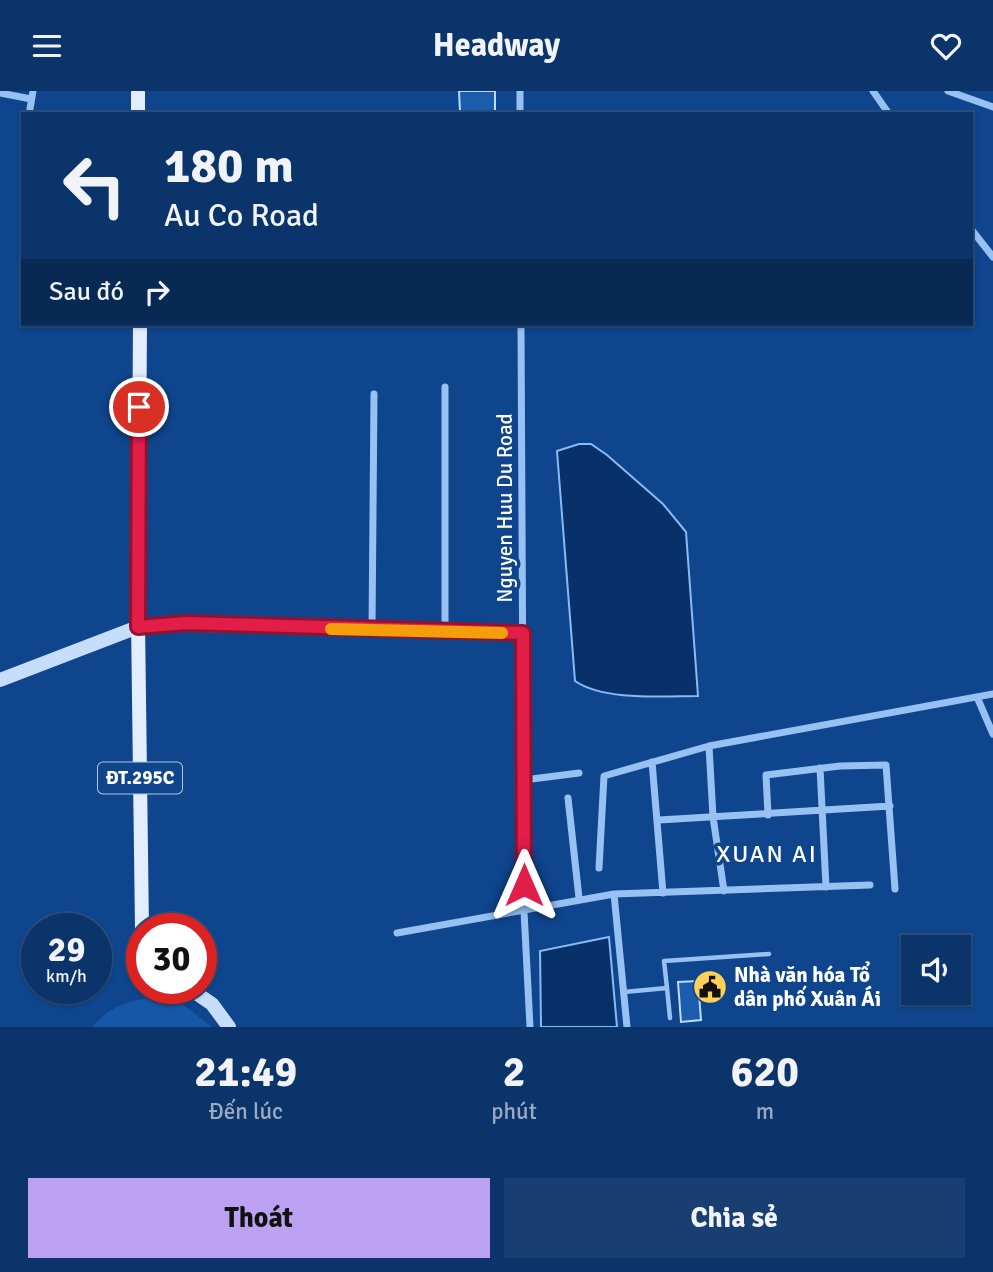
<!DOCTYPE html>
<html lang="vi">
<head>
<meta charset="utf-8">
<style>
  body { margin:0; font-family:Signika,sans-serif; background:#193f72; color:#f1f3f6; height:100vh; display:flex; flex-direction:column; font-size:26px; white-space:nowrap }
  * { box-sizing:border-box; margin:0 }
  p { font-size:23px; color:#9aaac1 }
  .icon { flex:none; width:38px; height:38px; fill:none; stroke:currentColor; stroke-width:2; stroke-linecap:round; stroke-linejoin:round }
  .map { position:relative; height:936px; overflow:hidden }
  .details { display:flex; flex-direction:column; background:#0b346a; flex:1 }
  .details>* { flex:none }
  .banner { position:absolute; left:21px; top:21px; width:952px; height:214px; border-radius:0px; box-shadow:0 2px 5px #0004,0 0 0 2px #2b4f7e; background:#0b346a; color:#f1f3f6; overflow:hidden }
  .tools { position:absolute; left:901px; top:844px; display:grid; gap:14px }
  .tools a { display:grid; place-items:center; width:70px; height:70px; border-radius:0px; background:#0b346a; box-shadow:0 2px 5px #0004,0 0 0 2px #2b4f7e; font-size:35px }
  .speed { position:absolute; left:21px; top:822px; display:flex; gap:14px; font-size:35px; font-weight:700; text-align:center }
  .speed>* { display:grid; place-content:center; width:91px; height:91px; border-radius:50%; background:#0b346a; box-shadow:0 2px 5px #0004,0 0 0 2px #2b4f7e; line-height:1 }
  .speed small { font-size:18px; font-weight:400 }
  .speed .limit { border:10px solid #d22; background:#fff; color:#111 }
  .pin { position:absolute; display:grid; place-items:center; width:60px; height:60px; color:#fff; margin:-30px; border:4px solid #fff; border-radius:50%; box-shadow:0 2px 7px #0007 }
  .me { position:absolute; width:77px; margin:-38px; rotate:0deg; stroke-linejoin:round; filter:drop-shadow(0 0 5px #0008) }
  .turn { display:flex; align-items:center; gap:24px; height:147px; padding:0 28px; font-size:32px }
  .turn .icon { width:91px; height:91px; stroke-width:2.5 }
  .turn b { display:block; font-size:49px; line-height:60px }
  .then { display:flex; align-items:center; height:66px; padding:0 28px; background:#0003; gap:14px; font-size:26px }
  .eta { display:flex; justify-content:space-evenly; align-items:center; height:119px; text-align:center }
  .eta b { font-size:42px; font-weight:800; line-height:49px }
  .cta { display:flex; gap:14px; margin-top:auto; padding:14px 28px }
  .cta a { flex:1; height:80px; border-radius:0px; background:#bca0f2; color:#111; font-size:28px; font-weight:800; line-height:80px; text-align:center }
  .cta a+a { background:#193f72; color:#f1f3f6 }
  header { display:flex; justify-content:space-between; align-items:center; height:91px; padding:0 28px; background:#0b346a; font-size:32px; font-weight:800 }
  .map>svg:first-child { display:block }
  .green { fill:#1757a8 }
  .water { fill:#093169; stroke:#88baf7; stroke-width:2 }
  .building { fill:#1c5cad; stroke:#bedafe; stroke-width:2 }
  .lines { fill:none; stroke-linecap:round; stroke-linejoin:round }
  .lane { stroke:#97c0f3; stroke-width:4.5 }
  .street { stroke:#97c0f3; stroke-width:7 }
  .secondary { stroke:#c6ddfd; stroke-width:14 }
  .primary { stroke:#e2edff; stroke-width:14 }
  .route-casing { stroke:#92132f; stroke-width:18 }
  .route { stroke:#e11d48; stroke-width:12 }
  .slow { stroke:#f59e0b; stroke-width:12 }
  .labels { text-anchor:middle; dominant-baseline:central; stroke-width:7; stroke-linejoin:round; paint-order:stroke }
  .shield { fill:#0f458d; stroke:#b7c7dd; stroke-width:2 }
  .shield-label { font-size:19px; font-weight:bold; fill:#fff }
  .street-label { font-size:21px; fill:#fff; stroke:#0f458d }
  .poi-label { font-size:21px; font-weight:bold; fill:#fff; stroke:#0f458d; text-anchor:start }
  .quarter-label { font-size:24px; letter-spacing:2px; fill:#fff; stroke:#0f458d }
</style>
</head>
<body>
<header><svg class="icon" aria-label="menu" viewBox="0 0 24 24"><path d="M4 6h16M4 12h16M4 18h16"/></svg>Headway<svg class="icon" aria-label="heart" viewBox="0 0 24 24"><path d="M12 20l-8-8c-3-5 5-10 8-4 3-6 11-1 8 4z"/></svg></header>
<div class="map">
<svg width="993" height="936" viewBox="0 0 993 936">
  <rect width="100%" height="100%" fill="#0f458d"/>
  <!-- green -->
  <path class="green" d="M152,907l30,6 30,23h-120c16,-19 36,-27 60,-29z"/>
  <!-- water -->
  <path class="water" d="M579,353h12l16,11 56,49 23,28 12,164c-35,0 -94,5 -123,-15l-18,-230z
    M609,846l8,90h-76l-1,-76z"/>
  <!-- building -->
  <path class="building" d="M459,0h36v20l-35,1z
    M698,890l3,39 -20,2 -3,-40z"/>
  <g class="lines">
    <!-- lane -->
    <path class="lane" d="M667,897l3,30
      M624,901l43,-4 -3,-27 105,-7"/>
    <!-- street -->
    <path class="street" d="M520,0v23
      M873,0l16,23
      M948,0l45,16
      M0,2l31,6
      M30,18l3,-18
      M971,138l22,28
      M521,233l3,587 6,116
      M445,296v244
      M372,539l2,-236
      M977,606l16,37
      M709,655l4,71 11,74
      M652,671l11,131
      M820,677l6,119
      M524,689l55,-7
      M568,707l11,100
      M768,724l-2,-40 74,-9 46,-1 9,124
      M659,729l231,-14
      M599,777l5,-92 105,-30 284,-52
      M614,803l13,133
      M397,842l217,-39 256,-9"/>
    <!-- secondary -->
    <path class="secondary" d="M0,589l138,-53 25,-3 360,9
      M190,898l22,15 17,23"/>
    <!-- primary -->
    <path class="primary" d="M138,23v-21
      M140,233l-2,297 4,308"/>
  </g>
  <g class="lines">
    <!-- route casing -->
    <g class="route-casing">
      <path id="route" d="M139,316l-1,220 48,-4 337,10 1,252"/>
    </g>
    <!-- route -->
    <use href="#route" class="route"/>
    <!-- slow -->
    <path class="slow" d="M331,538l171,4"/>
  </g>
  <!-- icons -->
  <defs>
    <g id="civic-disc" transform="scale(1.75)"><circle r="9.5" fill="#ffd058" stroke="#0f458d"/><path d="M-.6-6.5H3V-4.5H.6V-3L4-1V1h2V6H-6V1h2V-1L-.6-3ZM-1.2 2.5V6h2.4V2.5Z" fill="#111"/></g>
  </defs>
  <g fill-rule="evenodd">
    <use href="#civic-disc" x="710" y="896"/>
  </g>
  <g class="labels">
    <!-- shield labels -->
    <rect class="shield" x="98" y="671.5" width="84" height="31" rx="5"/>
    <g class="shield-label">
      <text x="140" y="687">ĐT.295C</text>
    </g>
    <!-- street labels -->
    <g class="street-label">
      <text transform="translate(505 417) rotate(-90)">Nguyen Huu Du Road</text>
    </g>
    <!-- poi labels -->
    <g class="poi-label">
      <text x="734" y="884">Nhà văn hóa Tổ<tspan x="734" dy="24">dân phố Xuân Ái</tspan></text>
    </g>
    <!-- quarter labels -->
    <g class="quarter-label">
      <text x="767" y="763">XUAN AI</text>
    </g>
  </g>
</svg>
<div class="tools">
<a><svg class="icon" aria-label="sound" viewBox="0 0 24 24"><path d="M4 9h4l5-4v14l-5-4H4zM17 9q2 3 0 6"/></svg></a>
</div>
<div class="speed"><div>29<small>km/h</small></div><div class="limit">30</div></div>
<div class="pin" style="left:139px;top:316px;background:#d93025"><svg class="icon" aria-label="arrive" viewBox="0 0 24 24"><path d="M6 21V4h12l-3 4 3 4H6"/></svg></div>
<svg class="me" style="left:524px;top:794px" viewBox="-20 -20 40 40"><path d="M0-17L14 15 0 8-14 15z" fill="#e11d48" stroke="#fff" stroke-width="4"/></svg>
<div class="banner">
<div class="turn"><svg class="icon" aria-label="left" viewBox="0 0 24 24"><path d="M17 20v-9H6M10 6l-5 5 5 5"/></svg><div><b>180 m</b>Au Co Road</div></div>
<div class="then">Sau đó<svg class="icon" aria-label="right" viewBox="0 0 24 24"><path d="M7 20v-9h11M14 6l5 5-5 5"/></svg></div>
</div>
</div>
<section class="details">
<div class="eta">
<div><b>21:49</b><p>Đến lúc</p></div>
<div><b>2</b><p>phút</p></div>
<div><b>620</b><p>m</p></div>
</div>
<div class="cta"><a>Thoát</a><a>Chia sẻ</a></div>
</section>
</body>
</html>
